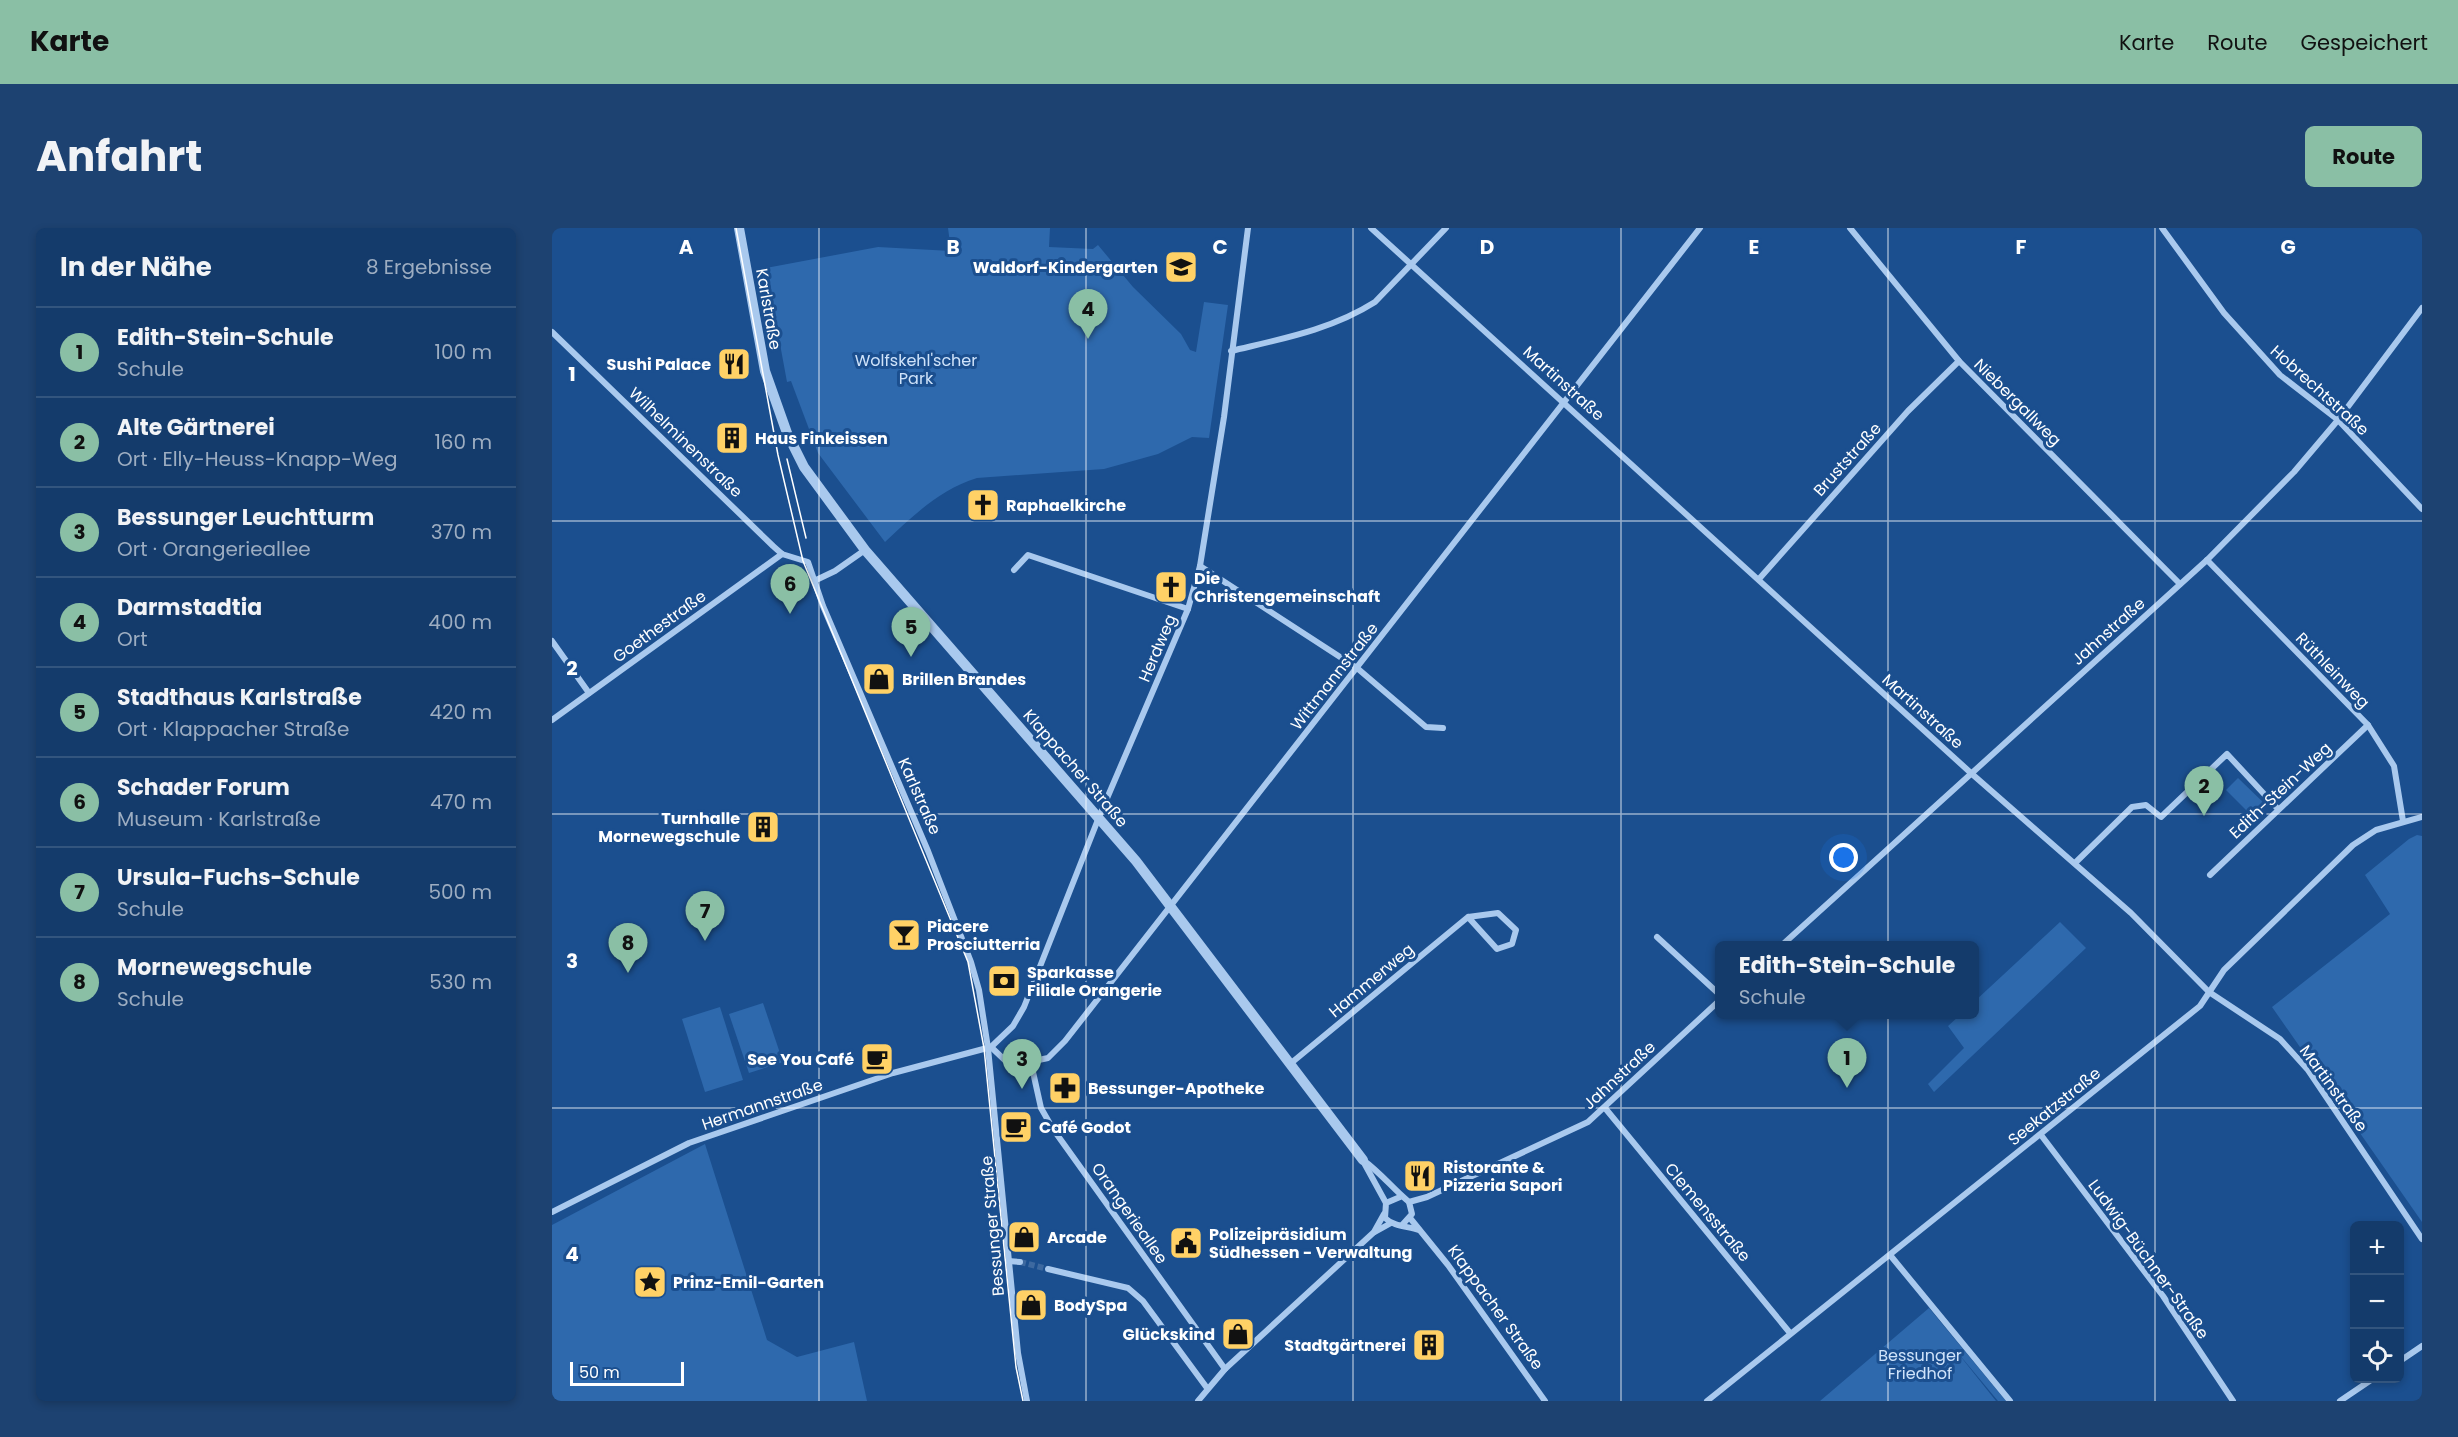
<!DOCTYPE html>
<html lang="de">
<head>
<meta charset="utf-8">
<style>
	body { margin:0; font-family:Poppins,sans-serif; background:#1d4271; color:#f1f3f6 }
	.controls { position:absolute; right:18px; bottom:18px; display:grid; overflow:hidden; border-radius:9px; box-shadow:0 3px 9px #0003 }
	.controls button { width:54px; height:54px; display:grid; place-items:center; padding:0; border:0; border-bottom:2px solid #33557e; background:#143b6b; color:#f1f3f6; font:30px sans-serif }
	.scale { position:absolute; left:18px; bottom:15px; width:114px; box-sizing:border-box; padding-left:6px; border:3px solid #fff; border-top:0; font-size:16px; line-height:21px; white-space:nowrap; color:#fff; -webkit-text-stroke:4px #1b4f8f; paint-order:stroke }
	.you { position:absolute; left:1292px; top:630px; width:21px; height:21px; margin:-15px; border:4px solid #fff; border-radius:50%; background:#1a73e8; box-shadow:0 0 0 9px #1a73e833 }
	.badge { display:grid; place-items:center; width:39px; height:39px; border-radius:50%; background:#8abfa5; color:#111; font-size:20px; font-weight:700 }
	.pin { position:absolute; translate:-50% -50px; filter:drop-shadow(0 2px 3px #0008) }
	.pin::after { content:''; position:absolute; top:32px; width:21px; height:18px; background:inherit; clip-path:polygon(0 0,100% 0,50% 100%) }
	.popup { position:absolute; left:1163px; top:713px; width:264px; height:78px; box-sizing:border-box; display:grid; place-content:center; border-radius:9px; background:#143b6b; filter:drop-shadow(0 2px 4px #0005); font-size:20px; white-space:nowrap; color:#9dadc1 }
	.popup b { font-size:22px; color:#f1f3f6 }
	.popup::after { content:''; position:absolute; left:50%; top:100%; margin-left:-12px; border:12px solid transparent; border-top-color:#143b6b }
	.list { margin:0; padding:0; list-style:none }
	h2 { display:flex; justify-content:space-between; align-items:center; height:78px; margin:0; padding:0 24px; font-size:26px }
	h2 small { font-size:20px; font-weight:400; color:#9dadc1 }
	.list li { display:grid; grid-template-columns:39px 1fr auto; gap:18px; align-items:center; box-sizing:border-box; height:90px; padding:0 24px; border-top:2px solid #33557e }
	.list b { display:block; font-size:22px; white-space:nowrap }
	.list p { margin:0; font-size:20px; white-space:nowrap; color:#9dadc1 }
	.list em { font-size:20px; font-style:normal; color:#9dadc1 }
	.icon { flex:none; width:33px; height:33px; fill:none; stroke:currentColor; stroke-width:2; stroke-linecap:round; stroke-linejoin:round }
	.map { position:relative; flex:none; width:1870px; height:1173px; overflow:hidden; border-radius:9px }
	header { display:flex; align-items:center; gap:36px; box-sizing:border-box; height:84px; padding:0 30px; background:#8abfa5; color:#111 }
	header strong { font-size:28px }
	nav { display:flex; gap:33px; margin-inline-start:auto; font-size:21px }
	.intro { display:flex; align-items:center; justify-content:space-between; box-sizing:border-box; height:144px; padding:0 36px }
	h1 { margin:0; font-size:42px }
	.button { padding:15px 27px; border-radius:9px; background:#8abfa5; color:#111; font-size:21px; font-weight:700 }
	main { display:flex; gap:36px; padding:0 36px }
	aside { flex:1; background:#143b6b; border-radius:9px; box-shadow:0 3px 9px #0003 }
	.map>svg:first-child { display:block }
	.green { fill:#2e69ad }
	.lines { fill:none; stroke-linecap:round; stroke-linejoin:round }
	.minor-tunnel { stroke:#3d69a0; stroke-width:6; stroke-dasharray:6 3; stroke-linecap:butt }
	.minor { stroke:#a9c9ee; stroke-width:6 }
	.tertiary { stroke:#a9c9ee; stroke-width:10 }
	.tram { stroke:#fff; stroke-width:1.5 }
	.grid { fill:none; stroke:#fff; stroke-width:1.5; stroke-opacity:0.55 }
	.labels { text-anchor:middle; stroke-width:6; stroke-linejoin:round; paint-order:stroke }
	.poi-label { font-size:16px; font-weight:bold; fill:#fff; stroke:#1b4f8f; text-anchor:start }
	.street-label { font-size:16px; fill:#fff; stroke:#1b4f8f }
	.park-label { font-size:16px; fill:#cfe3fa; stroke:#1b4f8f }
	.grid-label { font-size:20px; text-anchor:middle; font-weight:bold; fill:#fff; stroke:#1b4f8f; stroke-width:6; stroke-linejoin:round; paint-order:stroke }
</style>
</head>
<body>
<header>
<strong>Karte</strong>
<nav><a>Karte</a><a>Route</a><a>Gespeichert</a></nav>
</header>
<div class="intro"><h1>Anfahrt</h1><a class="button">Route</a></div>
<main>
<aside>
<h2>In der Nähe<small>8 Ergebnisse</small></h2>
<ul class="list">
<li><span class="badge">1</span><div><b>Edith-Stein-Schule</b><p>Schule</p></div><em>100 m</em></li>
<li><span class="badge">2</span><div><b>Alte Gärtnerei</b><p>Ort · Elly-Heuss-Knapp-Weg</p></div><em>160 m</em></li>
<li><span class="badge">3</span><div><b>Bessunger Leuchtturm</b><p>Ort · Orangerieallee</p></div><em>370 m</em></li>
<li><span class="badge">4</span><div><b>Darmstadtia</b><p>Ort</p></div><em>400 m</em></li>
<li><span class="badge">5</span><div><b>Stadthaus Karlstraße</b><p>Ort · Klappacher Straße</p></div><em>420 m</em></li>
<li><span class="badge">6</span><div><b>Schader Forum</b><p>Museum · Karlstraße</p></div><em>470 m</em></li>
<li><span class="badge">7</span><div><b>Ursula-Fuchs-Schule</b><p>Schule</p></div><em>500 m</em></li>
<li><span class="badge">8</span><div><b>Mornewegschule</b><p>Schule</p></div><em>530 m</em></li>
</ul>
</aside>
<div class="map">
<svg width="1870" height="1173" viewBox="0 0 1870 1173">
	<rect width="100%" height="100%" fill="#1b4f8f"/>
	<g class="green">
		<path d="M396 0H498L497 19 541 21 546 17 581 59 629 106 638 122 644 124 652 74 676 77 657 210 640 209 606 226 552 241 425 250C387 262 362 287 333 314L266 225 239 153 235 154 214 40 326 19 399 23Z"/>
		<path d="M1686 550 1715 578 1702 590 1674 562Z"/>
		<path d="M1865 607 1870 608V994L1720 779 1838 686 1813 647 1857 611Z"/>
		<path d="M1508 694 1534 720 1382 864 1376 856 1412 820 1396 798 1408 787 1422 786 1423 773Z"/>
		<path d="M211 775 231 834 197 845 177 786Z"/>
		<path d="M168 779 191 852 153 864 130 791Z"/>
		<path d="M153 916 215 1112 245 1129 302 1114 315 1173H0V997Z"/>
		<path d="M1377 1080 1454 1173H1446L1401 1119 1444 1173H1268Z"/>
	</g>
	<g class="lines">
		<path class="minor-tunnel" d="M468 1034 496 1041"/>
		<g class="minor">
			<path d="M819 0 1420 546 1579 685 1657 764 1728 811 1756 842 1870 1011"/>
			<path d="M1298 0 1407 133 1628 356"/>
			<path d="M1610 0 1672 85 1728 147 1786 192 1870 281"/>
			<path d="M0 104 221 318 230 326 256 334 271 378 376 623 419 734 427 762 436 820 466 1125 475 1173"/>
			<path d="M679 123C729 111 779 102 823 74L894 0"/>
			<path d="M1655 332 1816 497 1842 538 1851 593"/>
			<path d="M648 338 805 440 874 499 891 500"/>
			<path d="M462 342 476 327 636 381"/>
			<path d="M1207 351 1356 183 1407 133"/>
			<path d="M262 353 283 343 313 322"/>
			<path d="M0 413 37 465"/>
			<path d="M0 492 230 326"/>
			<path d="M1523 635 1580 579 1594 577 1609 589 1675 526 1726 581"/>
			<path d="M1658 647 1816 497"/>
			<path d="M1105 709 1168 767"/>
			<path d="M1229 718 1655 332 1742 244 1786 192 1870 80"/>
			<path d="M439 819 459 838 496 830 513 813 1148 0"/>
			<path d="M439 819 461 798 472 779 547 589 636 381 648 338 672 189 696 0"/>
			<path d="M479 835 489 880 501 901 673 1141"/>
			<path d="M738 836 916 689 946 685 964 702 960 716 945 721 916 689"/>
			<path d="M1053 880 1238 1105"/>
			<path d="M1489 907 1611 1068 1681 1173"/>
			<path d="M811 932C829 945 841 961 857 974L860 986 851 996"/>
			<path d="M811 933 834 975"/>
			<path d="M848 969 834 975 833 990C842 999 856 998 867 1002"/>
			<path d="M857 974 875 969 1036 894 1168 772"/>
			<path d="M0 984 137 915 341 845 439 819"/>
			<path d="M858 990 896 1037 993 1173"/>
			<path d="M822 1004 832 986"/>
			<path d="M1338 1027 1458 1173"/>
			<path d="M456 1033 468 1034"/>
			<path d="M496 1041 576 1060 591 1073 655 1160"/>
			<path d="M1848 1133 1870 1118"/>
			<path d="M646 1173 673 1141 821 1005 839 995"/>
			<path d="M1155 1173 1648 778 1672 742 1801 617 1824 602 1870 589"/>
			<path d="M1788 1173 1822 1150"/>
		</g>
		<path class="tertiary" d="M187 0 213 143 235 205 252 239 313 322 584 633 811 932"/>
		<g class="tram">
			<path d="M184 0 226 227 251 333 416 734 432 820 464 1139 471 1173"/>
			<path d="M235 231 254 310"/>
		</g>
	</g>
	<path class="grid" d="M267 0V1173M534 0V1173M801 0V1173M1069 0V1173M1336 0V1173M1603 0V1173M0 293H1870M0 586H1870M0 880H1870"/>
	<defs>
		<g id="school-square" transform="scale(1.725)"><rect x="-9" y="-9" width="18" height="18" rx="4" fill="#ffd166" stroke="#1b4f8f"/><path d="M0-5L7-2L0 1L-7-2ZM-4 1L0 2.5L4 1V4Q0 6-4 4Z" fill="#111"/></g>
		<g id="restaurant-square" transform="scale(1.725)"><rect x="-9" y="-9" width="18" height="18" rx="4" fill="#ffd166" stroke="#1b4f8f"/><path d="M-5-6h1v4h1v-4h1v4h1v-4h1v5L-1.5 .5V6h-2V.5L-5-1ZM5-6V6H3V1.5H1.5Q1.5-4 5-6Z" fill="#111"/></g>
		<g id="building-square" transform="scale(1.725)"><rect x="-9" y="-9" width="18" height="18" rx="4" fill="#ffd166" stroke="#1b4f8f"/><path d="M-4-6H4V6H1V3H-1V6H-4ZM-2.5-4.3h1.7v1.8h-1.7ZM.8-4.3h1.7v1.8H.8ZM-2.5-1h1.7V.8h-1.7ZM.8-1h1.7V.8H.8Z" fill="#111"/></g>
		<g id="church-square" transform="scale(1.725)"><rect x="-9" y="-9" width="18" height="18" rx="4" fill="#ffd166" stroke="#1b4f8f"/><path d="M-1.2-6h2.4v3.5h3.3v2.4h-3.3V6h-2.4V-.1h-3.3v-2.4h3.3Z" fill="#111"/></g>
		<g id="shop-square" transform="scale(1.725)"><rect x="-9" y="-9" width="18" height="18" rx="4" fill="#ffd166" stroke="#1b4f8f"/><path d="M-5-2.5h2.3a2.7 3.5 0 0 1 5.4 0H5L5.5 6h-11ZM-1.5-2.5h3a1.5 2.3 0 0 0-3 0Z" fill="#111"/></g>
		<g id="bar-square" transform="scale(1.725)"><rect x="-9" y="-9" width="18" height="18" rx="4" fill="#ffd166" stroke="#1b4f8f"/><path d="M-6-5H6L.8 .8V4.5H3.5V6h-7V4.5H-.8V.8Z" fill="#111"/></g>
		<g id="bank-square" transform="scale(1.725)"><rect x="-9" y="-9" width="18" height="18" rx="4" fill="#ffd166" stroke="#1b4f8f"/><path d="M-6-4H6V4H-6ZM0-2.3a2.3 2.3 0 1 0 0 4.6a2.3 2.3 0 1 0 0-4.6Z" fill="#111"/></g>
		<g id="cafe-square" transform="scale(1.725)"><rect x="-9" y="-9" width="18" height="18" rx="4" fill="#ffd166" stroke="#1b4f8f"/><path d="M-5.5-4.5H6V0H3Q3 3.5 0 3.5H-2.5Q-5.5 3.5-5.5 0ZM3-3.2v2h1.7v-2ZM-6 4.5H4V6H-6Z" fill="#111"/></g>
		<g id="pharmacy-square" transform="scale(1.725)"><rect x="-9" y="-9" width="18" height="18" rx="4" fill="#ffd166" stroke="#1b4f8f"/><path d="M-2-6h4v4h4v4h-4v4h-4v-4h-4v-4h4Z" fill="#111"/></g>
		<g id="civic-square" transform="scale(1.725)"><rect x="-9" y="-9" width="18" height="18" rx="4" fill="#ffd166" stroke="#1b4f8f"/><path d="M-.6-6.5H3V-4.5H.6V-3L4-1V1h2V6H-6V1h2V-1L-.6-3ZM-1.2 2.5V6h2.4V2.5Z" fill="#111"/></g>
		<g id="sight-square" transform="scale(1.725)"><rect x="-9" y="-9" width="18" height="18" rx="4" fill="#ffd166" stroke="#1b4f8f"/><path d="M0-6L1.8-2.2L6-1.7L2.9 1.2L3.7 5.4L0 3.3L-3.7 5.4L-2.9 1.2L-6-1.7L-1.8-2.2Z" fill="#111"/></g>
	</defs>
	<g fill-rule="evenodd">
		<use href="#school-square" x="629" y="39"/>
		<use href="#restaurant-square" x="182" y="136"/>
		<use href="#building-square" x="180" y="210"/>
		<use href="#church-square" x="431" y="277"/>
		<use href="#church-square" x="619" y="359"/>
		<use href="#shop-square" x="327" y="451"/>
		<use href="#building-square" x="211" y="599"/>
		<use href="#bar-square" x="352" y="707"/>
		<use href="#bank-square" x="452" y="753"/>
		<use href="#cafe-square" x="325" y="831"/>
		<use href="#pharmacy-square" x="513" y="860"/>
		<use href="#cafe-square" x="464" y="899"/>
		<use href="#restaurant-square" x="868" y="948"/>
		<use href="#shop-square" x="472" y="1009"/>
		<use href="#civic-square" x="634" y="1015"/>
		<use href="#sight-square" x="98" y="1054"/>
		<use href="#shop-square" x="479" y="1077"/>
		<use href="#shop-square" x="686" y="1106"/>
		<use href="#building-square" x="877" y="1117"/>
	</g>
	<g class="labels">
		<g class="poi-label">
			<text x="606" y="45" text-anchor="end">Waldorf-Kindergarten</text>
			<text x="159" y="142" text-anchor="end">Sushi Palace</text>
			<text x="203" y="216">Haus Finkeissen</text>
			<text x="454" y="283">Raphaelkirche</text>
			<text x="642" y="356">Die<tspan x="642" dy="18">Christengemeinschaft</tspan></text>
			<text x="350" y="457">Brillen Brandes</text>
			<text x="188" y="596" text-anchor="end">Turnhalle<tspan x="188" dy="18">Mornewegschule</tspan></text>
			<text x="375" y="704">Piacere<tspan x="375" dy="18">Prosciutterria</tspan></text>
			<text x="475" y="750">Sparkasse<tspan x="475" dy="18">Filiale Orangerie</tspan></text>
			<text x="302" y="837" text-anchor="end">See You Café</text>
			<text x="536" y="866">Bessunger-Apotheke</text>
			<text x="487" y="905">Café Godot</text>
			<text x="891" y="945">Ristorante &amp;<tspan x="891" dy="18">Pizzeria Sapori</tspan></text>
			<text x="657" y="1012">Polizeipräsidium<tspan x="657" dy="18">Südhessen - Verwaltung</tspan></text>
			<text x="495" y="1015">Arcade</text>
			<text x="121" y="1060">Prinz-Emil-Garten</text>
			<text x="502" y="1083">BodySpa</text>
			<text x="663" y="1112" text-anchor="end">Glückskind</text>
			<text x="854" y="1123" text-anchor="end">Stadtgärtnerei</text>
		</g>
		<g class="street-label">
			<text transform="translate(217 81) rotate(80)" y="6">Karlstraße</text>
			<text transform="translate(1012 155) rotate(42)" y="6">Martinstraße</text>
			<text transform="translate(1768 162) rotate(42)" y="6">Hobrechtstraße</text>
			<text transform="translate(1466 174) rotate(45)" y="6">Niebergallweg</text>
			<text transform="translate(134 214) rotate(44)" y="6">Wilhelminenstraße</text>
			<text transform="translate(1295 231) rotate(-48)" y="6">Bruststraße</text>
			<text transform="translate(107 398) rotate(-36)" y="6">Goethestraße</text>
			<text transform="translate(1556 403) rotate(-42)" y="6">Jahnstraße</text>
			<text transform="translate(605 420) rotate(-67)" y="6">Herdweg</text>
			<text transform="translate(1781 442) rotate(46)" y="6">Rüthleinweg</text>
			<text transform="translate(782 448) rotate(-52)" y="6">Wittmannstraße</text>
			<text transform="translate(1371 483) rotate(42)" y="6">Martinstraße</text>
			<text transform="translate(524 540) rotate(49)" y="6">Klappacher Straße</text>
			<text transform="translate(1728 562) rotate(-43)" y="6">Edith-Stein-Weg</text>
			<text transform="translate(368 568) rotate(66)" y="6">Karlstraße</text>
			<text transform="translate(819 752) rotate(-40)" y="6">Hammerweg</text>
			<text transform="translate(1067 847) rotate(-43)" y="6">Jahnstraße</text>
			<text transform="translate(1782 860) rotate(54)" y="6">Martinstraße</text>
			<text transform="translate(210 876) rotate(-19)" y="6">Hermannstraße</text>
			<text transform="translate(1502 878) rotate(-39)" y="6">Seekatzstraße</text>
			<text transform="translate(1156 984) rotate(50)" y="6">Clemensstraße</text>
			<text transform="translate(578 985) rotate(55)" y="6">Orangerieallee</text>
			<text transform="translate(440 998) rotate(-95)" y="6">Bessunger Straße</text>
			<text transform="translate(1597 1031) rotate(54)" y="6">Ludwig-Büchner-Straße</text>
			<text transform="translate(944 1079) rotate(54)" y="6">Klappacher Straße</text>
		</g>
		<g class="park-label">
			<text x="364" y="138">Wolfskehl'scher<tspan x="364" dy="18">Park</tspan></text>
			<text x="1368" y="1133">Bessunger<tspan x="1368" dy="18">Friedhof</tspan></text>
		</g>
	</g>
	<g class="grid-label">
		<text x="134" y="26">A</text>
		<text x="401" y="26">B</text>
		<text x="668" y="26">C</text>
		<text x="935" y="26">D</text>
		<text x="1202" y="26">E</text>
		<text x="1469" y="26">F</text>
		<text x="1736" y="26">G</text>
		<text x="20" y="153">1</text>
		<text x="20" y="447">2</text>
		<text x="20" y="740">3</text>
		<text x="20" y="1033">4</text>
	</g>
</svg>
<div class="controls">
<button>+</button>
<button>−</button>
<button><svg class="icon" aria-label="locate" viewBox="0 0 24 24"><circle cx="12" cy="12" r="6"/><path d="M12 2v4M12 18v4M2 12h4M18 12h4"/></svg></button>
</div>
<div class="scale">50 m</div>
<div class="you"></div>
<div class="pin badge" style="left:1295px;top:860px">1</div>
<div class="popup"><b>Edith-Stein-Schule</b>Schule</div>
<div class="pin badge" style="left:1652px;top:588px">2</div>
<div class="pin badge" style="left:470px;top:861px">3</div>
<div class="pin badge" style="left:536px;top:111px">4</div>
<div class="pin badge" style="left:359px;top:429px">5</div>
<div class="pin badge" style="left:238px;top:386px">6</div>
<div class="pin badge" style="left:153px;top:713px">7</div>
<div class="pin badge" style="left:76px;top:745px">8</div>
</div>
</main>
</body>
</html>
